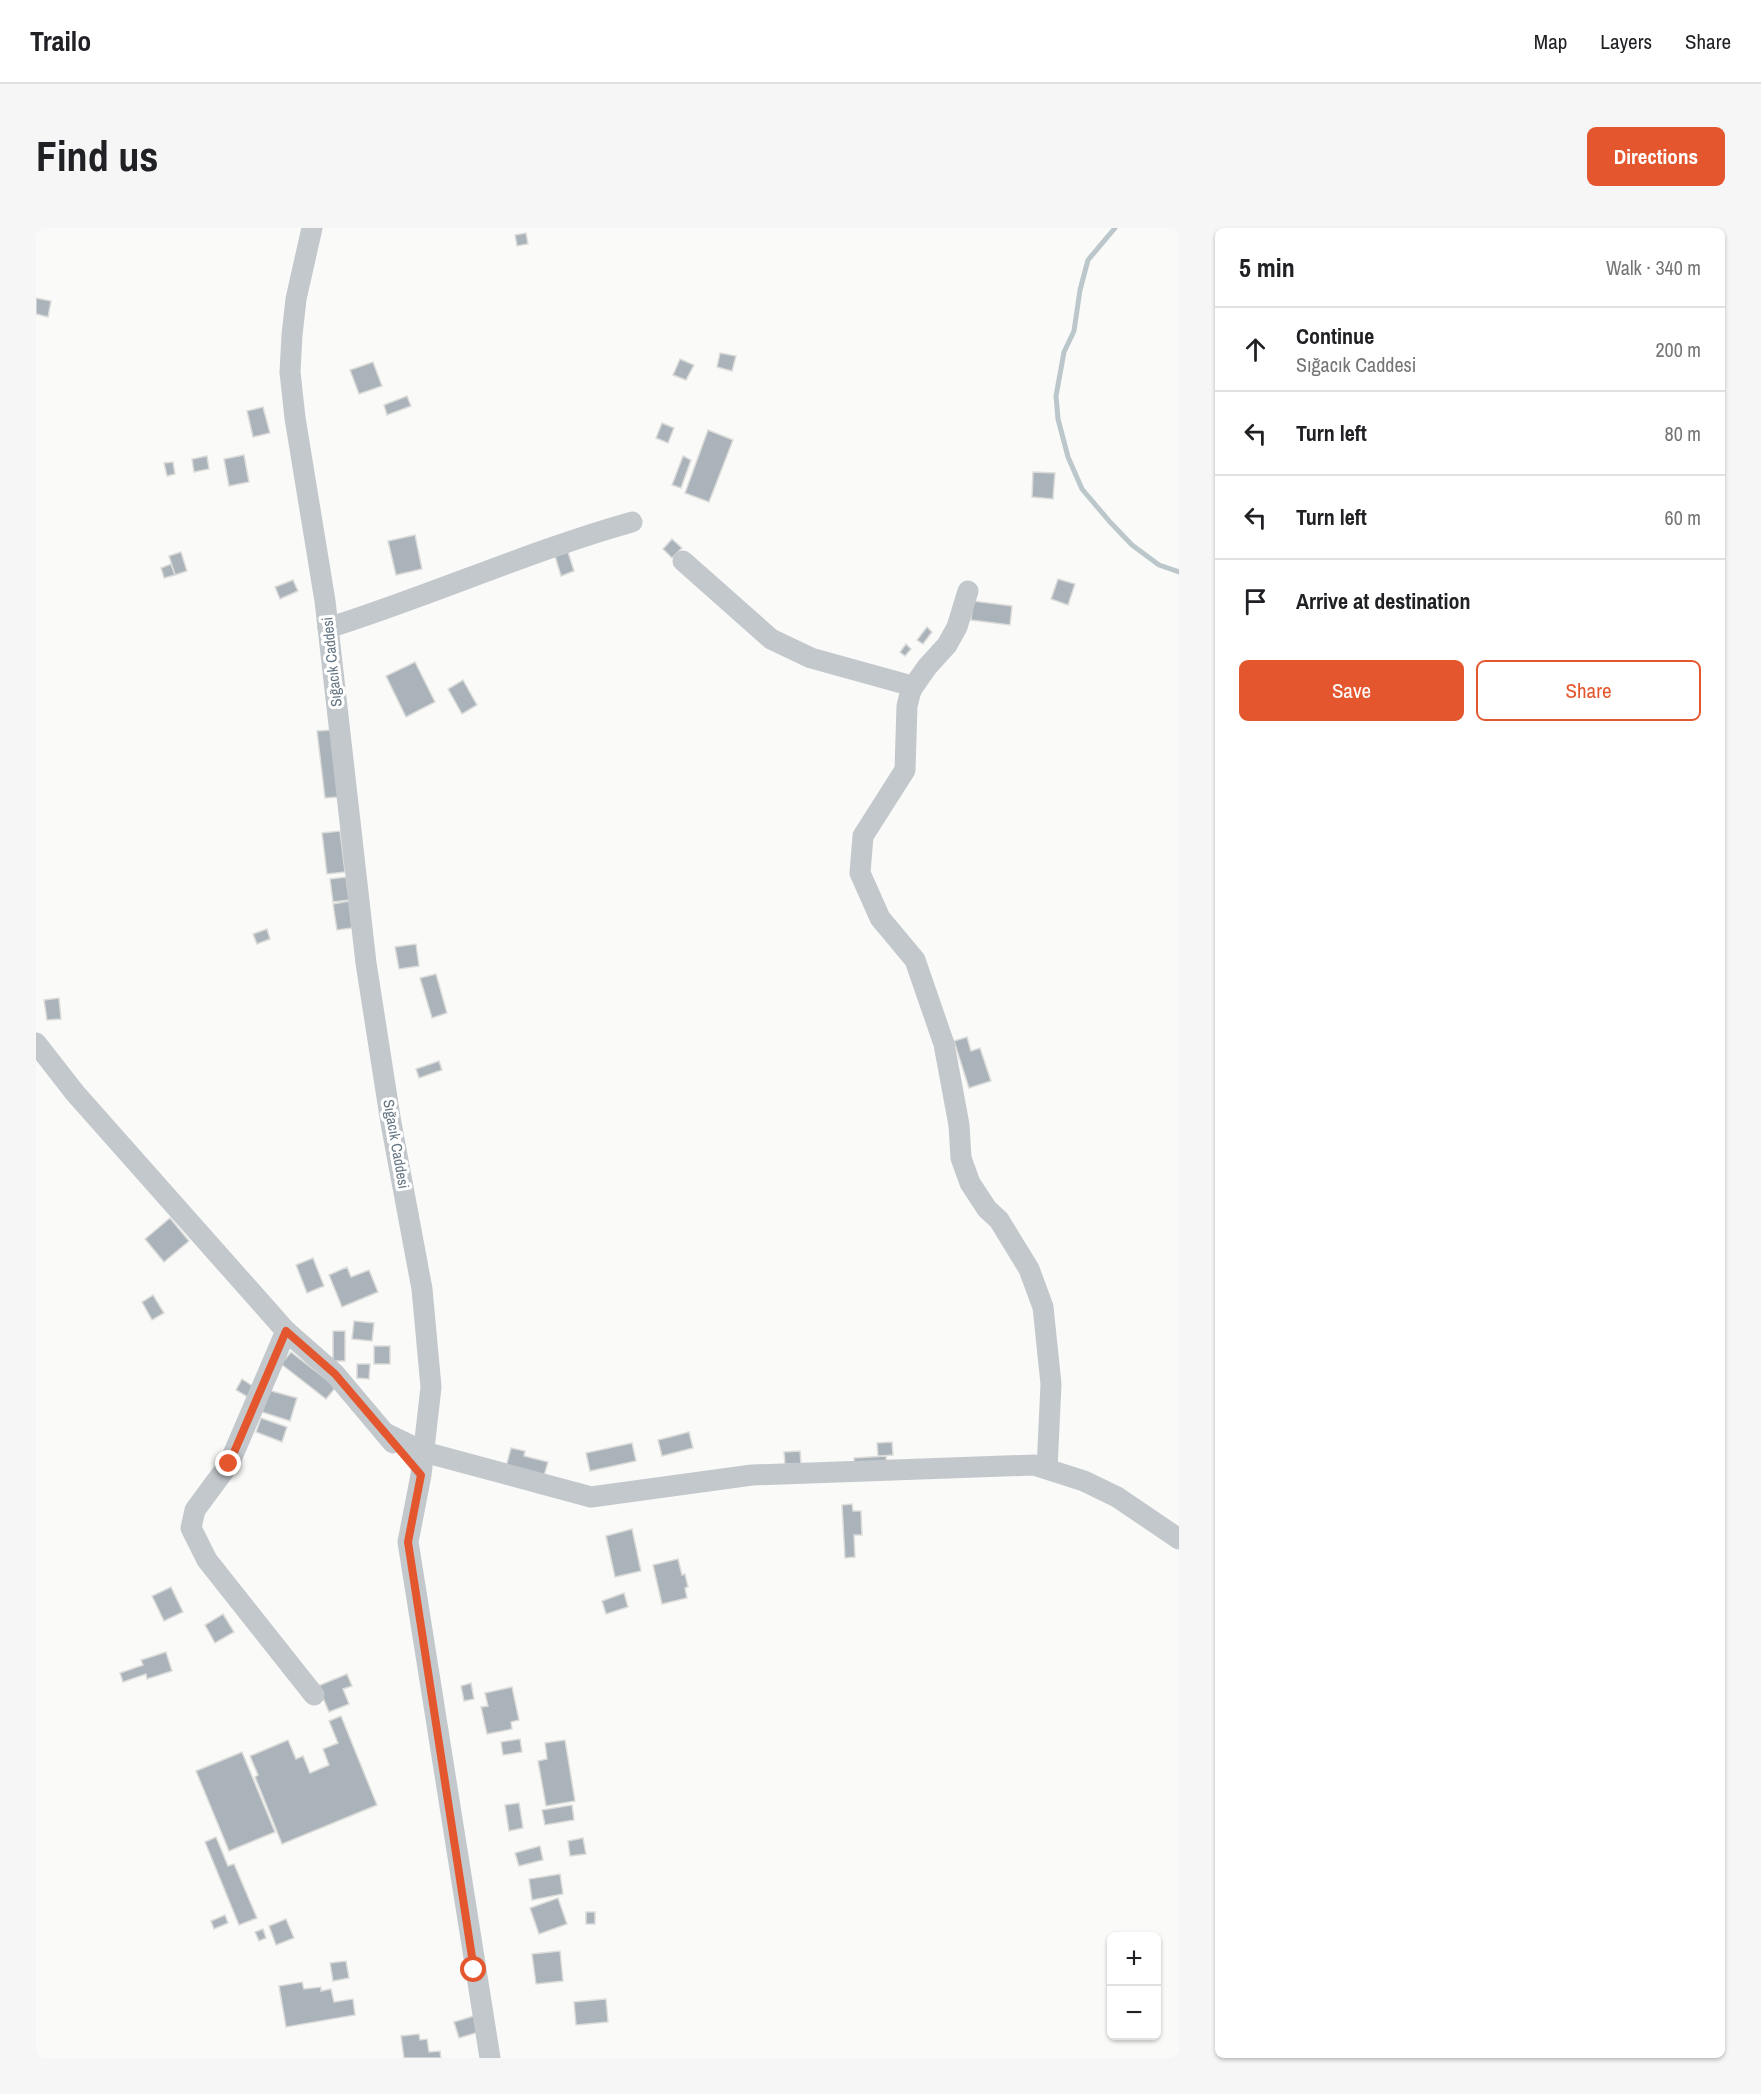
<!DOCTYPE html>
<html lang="en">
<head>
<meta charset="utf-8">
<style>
	body { margin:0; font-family:"Archivo Narrow",sans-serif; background:#f6f6f6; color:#202124 }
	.controls { position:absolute; right:18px; bottom:18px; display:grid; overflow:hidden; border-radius:9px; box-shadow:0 2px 4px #0004 }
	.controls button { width:54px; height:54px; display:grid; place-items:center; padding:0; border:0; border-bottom:2px solid #e0e0e0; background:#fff; color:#202124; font:30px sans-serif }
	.stop { position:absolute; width:18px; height:18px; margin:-14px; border:4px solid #e4572e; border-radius:50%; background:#fff }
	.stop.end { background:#e4572e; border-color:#fff; box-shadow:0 2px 6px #0008 }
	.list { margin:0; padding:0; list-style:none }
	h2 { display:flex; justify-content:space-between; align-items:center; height:78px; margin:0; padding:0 24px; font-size:26px }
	h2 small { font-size:20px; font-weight:400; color:#757577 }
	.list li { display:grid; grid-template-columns:39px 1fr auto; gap:18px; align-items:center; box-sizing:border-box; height:84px; padding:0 24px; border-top:2px solid #e0e0e0 }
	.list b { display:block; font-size:22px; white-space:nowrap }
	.list p { margin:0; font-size:20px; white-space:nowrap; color:#757577 }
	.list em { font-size:20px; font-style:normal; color:#757577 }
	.actions { display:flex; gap:12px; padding:18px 24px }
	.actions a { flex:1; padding:14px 0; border:2px solid #e4572e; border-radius:9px; text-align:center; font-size:21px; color:#e4572e }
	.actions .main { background:#e4572e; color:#fff }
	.icon { flex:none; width:33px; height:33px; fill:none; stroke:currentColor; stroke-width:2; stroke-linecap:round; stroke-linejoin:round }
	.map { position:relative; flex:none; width:1143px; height:1830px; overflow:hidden; border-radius:9px }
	header { display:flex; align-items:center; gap:36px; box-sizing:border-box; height:84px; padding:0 30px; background:#fff; border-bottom:2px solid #e0e0e0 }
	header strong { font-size:28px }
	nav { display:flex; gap:33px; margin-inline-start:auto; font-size:21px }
	.intro { display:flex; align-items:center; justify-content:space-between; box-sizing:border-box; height:144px; padding:0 36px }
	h1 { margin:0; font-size:42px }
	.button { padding:15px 27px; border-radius:9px; background:#e4572e; color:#fff; font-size:21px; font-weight:700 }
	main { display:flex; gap:36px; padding:0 36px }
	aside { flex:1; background:#fff; border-radius:9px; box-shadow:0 2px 4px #0004 }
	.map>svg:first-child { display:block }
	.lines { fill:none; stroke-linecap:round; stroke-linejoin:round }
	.stream { stroke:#bbc7cb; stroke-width:5 }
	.building { fill:#aab3b9; stroke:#dcdcda; stroke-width:1.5 }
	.minor { stroke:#c3c8cc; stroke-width:21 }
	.route { stroke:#e4572e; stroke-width:8 }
	.labels { text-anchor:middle; stroke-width:6; stroke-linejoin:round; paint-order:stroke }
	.street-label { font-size:15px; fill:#657683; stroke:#fff }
</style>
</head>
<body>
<header>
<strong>Trailo</strong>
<nav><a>Map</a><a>Layers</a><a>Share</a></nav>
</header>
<div class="intro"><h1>Find us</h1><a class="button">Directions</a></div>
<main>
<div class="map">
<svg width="1143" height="1830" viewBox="0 0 1143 1830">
	<rect width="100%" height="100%" fill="#fafaf8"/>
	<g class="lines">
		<path class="stream" d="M1079 0 1052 32 1044 62 1038 103 1028 124 1020 168 1022 191 1032 229 1046 261 1074 294 1096 317 1123 337 1143 344"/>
	</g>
	<g class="building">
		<path d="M490 5 492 16 481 18 479 7Z"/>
		<path d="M0 70 15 73 12 89 0 86Z"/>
		<path d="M684 125 700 128 696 143 681 139Z"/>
		<path d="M644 131 658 137 650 152 637 147Z"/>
		<path d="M337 134 346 158 323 166 314 142Z"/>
		<path d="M371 168 375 178 351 187 348 177Z"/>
		<path d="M227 179 234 205 217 209 211 183Z"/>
		<path d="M626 195 638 200 632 215 620 210Z"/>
		<path d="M672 202 697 212 673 274 649 265Z"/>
		<path d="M208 227 213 254 193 258 188 231Z"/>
		<path d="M171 228 173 241 158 244 156 231Z"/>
		<path d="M647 228 655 232 645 260 636 257Z"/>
		<path d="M137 234 139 246 131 248 128 235Z"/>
		<path d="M997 244 1019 245 1017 271 996 269Z"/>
		<path d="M379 307 386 341 360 347 352 313Z"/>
		<path d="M636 311 646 320 636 330 627 321Z"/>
		<path d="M145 324 151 343 139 347 133 328Z"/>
		<path d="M532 324 538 343 525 348 519 328Z"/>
		<path d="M135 336 139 347 128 350 125 340Z"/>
		<path d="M1022 351 1039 356 1032 377 1015 371Z"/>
		<path d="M257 352 262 363 244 371 239 359Z"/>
		<path d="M937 373 976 378 974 397 935 392Z"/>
		<path d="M891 399 896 404 887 416 881 412Z"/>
		<path d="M870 416 875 421 869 428 864 424Z"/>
		<path d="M379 434 399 474 370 489 350 448Z"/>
		<path d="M427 452 441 477 426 486 412 461Z"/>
		<path d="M295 502 304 569 289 570 281 503Z"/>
		<path d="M304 603 309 644 291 646 286 605Z"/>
		<path d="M310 649 313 672 297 674 294 651Z"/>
		<path d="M313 673 316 700 301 702 297 676Z"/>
		<path d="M231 701 234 711 221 716 217 706Z"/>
		<path d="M380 716 383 738 363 741 359 719Z"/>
		<path d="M400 746 411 785 396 790 384 750Z"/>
		<path d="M23 770 25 791 11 792 8 772Z"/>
		<path d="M931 809 935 823 944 820 955 853 933 860 918 813Z"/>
		<path d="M403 833 406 842 383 850 380 841Z"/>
		<path d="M134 990 153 1013 128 1034 109 1011Z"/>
		<path d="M277 1030 288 1058 271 1065 260 1037Z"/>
		<path d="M311 1039 315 1049 333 1042 342 1064 306 1079 293 1047Z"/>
		<path d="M117 1067 128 1085 116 1092 106 1074Z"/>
		<path d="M318 1093 338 1095 336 1113 316 1111Z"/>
		<rect x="297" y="1103" width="12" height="30"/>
		<rect x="338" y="1118" width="16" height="18"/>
		<path d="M255 1124 300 1159 290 1171 245 1136Z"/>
		<path d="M321 1136H334L333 1151 321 1150Z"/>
		<path d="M206 1151 221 1161 215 1171 200 1162Z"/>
		<path d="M232 1162 261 1170 254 1193 226 1184Z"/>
		<path d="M225 1190 251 1199 246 1214 220 1204Z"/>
		<path d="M653 1204 657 1220 626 1228 622 1212Z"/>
		<path d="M856 1214 857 1227 842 1228 841 1215Z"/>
		<path d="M596 1215 600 1233 554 1243 550 1225Z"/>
		<path d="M475 1220 489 1223 488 1228 512 1234 508 1248 470 1239Z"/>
		<path d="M764 1223 765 1236H749L748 1224Z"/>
		<path d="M850 1228 851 1239 819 1240 818 1230Z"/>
		<path d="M816 1276 817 1283H825L826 1307H818L819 1329 809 1330 806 1277Z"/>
		<path d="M596 1301 605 1343 579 1349 570 1308Z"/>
		<path d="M642 1331 646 1347 649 1346 652 1359 649 1360 651 1370 626 1376 617 1337Z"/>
		<path d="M135 1359 147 1384 128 1393 116 1368Z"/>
		<path d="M588 1365 592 1379 570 1386 566 1373Z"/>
		<path d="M187 1386 198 1404 179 1415 169 1397Z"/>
		<path d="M130 1424 136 1443 111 1451 110 1446 87 1454 84 1445 107 1437 105 1432Z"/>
		<path d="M311 1446 316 1458 307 1461 313 1476 293 1484 282 1458Z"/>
		<path d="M435 1455 438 1471 428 1473 425 1458Z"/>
		<path d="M476 1459 483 1492 475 1494 476 1501 451 1506 445 1479 452 1478 449 1465Z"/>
		<path d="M305 1488 341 1577 246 1616 219 1549 222 1547 214 1528 252 1512 260 1531 267 1528 274 1545 293 1537 287 1521 302 1515 293 1493Z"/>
		<path d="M484 1511 486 1524 467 1527 465 1514Z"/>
		<path d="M529 1512 539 1573 510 1578 502 1533 511 1531 509 1515Z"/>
		<path d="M206 1524 239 1604 193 1623 160 1543Z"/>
		<path d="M483 1575 487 1600 473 1603 469 1577Z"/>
		<path d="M536 1577 538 1592 509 1597 506 1582Z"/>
		<path d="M180 1609 192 1638 198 1636 221 1690 203 1697 169 1614Z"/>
		<path d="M547 1610 550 1626 534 1628 532 1613Z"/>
		<path d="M504 1618 507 1632 483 1638 479 1625Z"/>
		<path d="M524 1646 527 1666 496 1672 493 1651Z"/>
		<path d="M522 1670 531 1696 503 1706 494 1680Z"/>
		<rect x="550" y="1684" width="9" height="12"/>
		<path d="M189 1687 192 1695 178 1701 175 1693Z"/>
		<path d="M250 1691 258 1710 240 1717 233 1698Z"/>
		<path d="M227 1701 230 1710 223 1713 219 1704Z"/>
		<path d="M524 1723 527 1753 500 1756 496 1726Z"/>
		<path d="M310 1733 313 1750 297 1753 294 1735Z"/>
		<path d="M266 1754 268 1761 285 1759V1763L295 1761 298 1774 317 1771 319 1787 250 1799 243 1758Z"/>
		<path d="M570 1771 572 1794 540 1797 538 1774Z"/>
		<path d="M441 1787 446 1803 423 1810 418 1794Z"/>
		<path d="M383 1806 384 1812 391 1811 393 1824 404 1823 405 1830H368L365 1808Z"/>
	</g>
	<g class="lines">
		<g class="minor">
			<path d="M276 0 260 71 256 107 254 144 259 190 289 373 330 735 355 895 386 1061 395 1159 385 1247 372 1314 454 1830"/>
			<path d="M647 333 735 411 775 430 869 456 876 461"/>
			<path d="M932 363 921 399 911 417 891 439 875 462 871 478 869 542 827 608 824 645 844 690 879 732 908 816 923 897 925 930 934 955 951 981 963 992 993 1041 1007 1079 1015 1156 1011 1241"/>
			<path d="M292 400C394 368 493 323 596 294"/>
			<path d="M0 815 39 865 250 1103 299 1146 357 1215"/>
			<path d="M250 1103 193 1236 159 1282 155 1300 171 1332 278 1467"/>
			<path d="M349 1205 388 1224 555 1269 716 1247 998 1237 1048 1253 1081 1269 1143 1311"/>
		</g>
	</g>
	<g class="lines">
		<path class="route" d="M193 1236 250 1103 299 1146 385 1247 372 1314 438 1742"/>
	</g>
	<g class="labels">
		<g class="street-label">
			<text transform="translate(296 434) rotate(-96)" y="5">Sığacık Caddesi</text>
			<text transform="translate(360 916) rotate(80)" y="5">Sığacık Caddesi</text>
		</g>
	</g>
</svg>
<div class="controls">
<button>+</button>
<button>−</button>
</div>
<div class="stop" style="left:438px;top:1742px"></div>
<div class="stop end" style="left:193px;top:1236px"></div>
</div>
<aside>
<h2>5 min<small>Walk · 340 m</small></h2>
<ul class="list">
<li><svg class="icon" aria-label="ahead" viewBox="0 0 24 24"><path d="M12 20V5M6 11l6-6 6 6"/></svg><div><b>Continue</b><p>Sığacık Caddesi</p></div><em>200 m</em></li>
<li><svg class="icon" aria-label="left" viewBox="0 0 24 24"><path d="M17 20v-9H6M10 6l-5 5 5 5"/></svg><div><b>Turn left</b></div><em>80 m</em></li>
<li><svg class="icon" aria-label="left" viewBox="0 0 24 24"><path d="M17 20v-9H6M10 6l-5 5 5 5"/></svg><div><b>Turn left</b></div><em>60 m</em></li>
<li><svg class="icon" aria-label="arrive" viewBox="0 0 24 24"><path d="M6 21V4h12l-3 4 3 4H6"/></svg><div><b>Arrive at destination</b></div></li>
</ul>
<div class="actions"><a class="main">Save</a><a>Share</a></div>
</aside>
</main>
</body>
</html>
